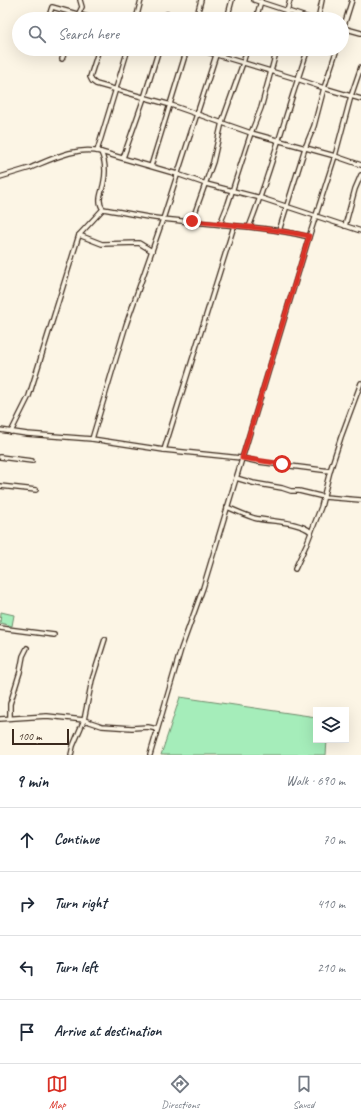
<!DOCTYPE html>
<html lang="en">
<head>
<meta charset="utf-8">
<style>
	body { margin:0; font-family:Caveat,sans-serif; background:#f6f6f7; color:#1f2937 }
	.controls { position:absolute; right:12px; bottom:12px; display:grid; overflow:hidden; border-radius:0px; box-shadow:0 4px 16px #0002 }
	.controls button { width:36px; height:36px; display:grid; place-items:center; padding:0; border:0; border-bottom:1px solid #e0e1e3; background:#fff; color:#1f2937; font:20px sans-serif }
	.scale { position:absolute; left:12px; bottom:10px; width:57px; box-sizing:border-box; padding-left:4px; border:2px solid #3b2a1e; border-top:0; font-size:11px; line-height:14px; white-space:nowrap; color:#3b2a1e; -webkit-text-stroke:3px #fcf5e5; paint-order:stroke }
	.stop { position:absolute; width:12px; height:12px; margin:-9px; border:3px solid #d93025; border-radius:50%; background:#fff }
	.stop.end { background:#d93025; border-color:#fff; box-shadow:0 1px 4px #0008 }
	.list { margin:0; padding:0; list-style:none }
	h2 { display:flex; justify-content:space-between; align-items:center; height:52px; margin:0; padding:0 16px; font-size:17px }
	h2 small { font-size:13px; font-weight:400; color:#747a83 }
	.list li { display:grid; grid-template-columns:26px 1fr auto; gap:12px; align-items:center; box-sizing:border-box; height:64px; padding:0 16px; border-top:1px solid #e0e1e3 }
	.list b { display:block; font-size:15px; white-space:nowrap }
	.list em { font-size:13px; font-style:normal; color:#747a83 }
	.icon { flex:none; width:22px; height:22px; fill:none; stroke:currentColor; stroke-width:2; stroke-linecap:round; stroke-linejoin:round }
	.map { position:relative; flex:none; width:361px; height:755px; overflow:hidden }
	.search { position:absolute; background:#fff; box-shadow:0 4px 16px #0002; left:12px; right:12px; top:12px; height:44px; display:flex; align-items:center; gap:10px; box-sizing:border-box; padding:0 14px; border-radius:22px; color:#747a83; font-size:15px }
	.sheet { height:308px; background:#fff }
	nav { display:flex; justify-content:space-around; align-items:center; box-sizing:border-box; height:56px; border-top:1px solid #e0e1e3; background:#fff; font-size:11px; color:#747a83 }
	nav a { display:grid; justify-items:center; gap:2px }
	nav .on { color:#d93025 }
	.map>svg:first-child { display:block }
	.green { fill:#a5edba; stroke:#708c6c }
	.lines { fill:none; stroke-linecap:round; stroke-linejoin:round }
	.minor-casing { stroke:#3b2a1e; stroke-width:6 }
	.minor { stroke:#fcf5e5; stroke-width:3.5 }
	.route { stroke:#d93025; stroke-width:5 }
</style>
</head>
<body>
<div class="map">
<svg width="361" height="755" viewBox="0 0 361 755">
	<rect width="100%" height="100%" fill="#fcf5e5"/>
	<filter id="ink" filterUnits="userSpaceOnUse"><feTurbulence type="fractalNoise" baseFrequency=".025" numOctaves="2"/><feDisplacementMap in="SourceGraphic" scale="8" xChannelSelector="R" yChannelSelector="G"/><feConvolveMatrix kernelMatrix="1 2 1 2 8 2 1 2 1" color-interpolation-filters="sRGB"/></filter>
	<g filter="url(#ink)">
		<g class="green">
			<path d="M1 612 14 615 12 626 0 623Z"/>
			<path d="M180 697 316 717V740H327L326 755H161Z"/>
		</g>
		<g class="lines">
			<g class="minor-casing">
				<g id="minor">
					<path d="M254 0 312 19"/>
					<path d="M48 19 52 7 95 19"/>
					<path d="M76 19 82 7 80 0"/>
					<path d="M136 19 141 0"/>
					<path d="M166 19 167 14"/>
					<path d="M196 19 201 0"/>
					<path d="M227 19 232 0"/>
					<path d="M256 19 261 1"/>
					<path d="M285 19 290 0"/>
					<path d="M318 19 322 0"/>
					<path d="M343 28 361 33"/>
					<path d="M342 32 352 0"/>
					<path d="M99 49 90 77 92 81 96 84 171 105 251 133 335 156 361 165"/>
					<path d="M197 49 297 79 324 88 361 99"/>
					<path d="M62 59 66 49"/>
					<path d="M97 151 128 49"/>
					<path d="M101 152 177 174 206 184 261 198 361 231"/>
					<path d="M123 158 144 98 159 49"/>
					<path d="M151 166 187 49"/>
					<path d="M0 177C10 174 20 171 30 168 52 159 76 146 101 152 105 161 106 171 104 181 103 191 96 200 103 209 123 212 143 217 163 219 212 225 261 225 309 237"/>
					<path d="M192 221 213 162 222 122 243 63 247 49"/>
					<path d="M220 224 228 204 251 133 261 108 277 49"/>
					<path d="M345 226 355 189 361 175"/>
					<path d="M249 227C272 169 287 108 308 49"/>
					<path d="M279 231 305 148 314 126 324 88 337 49"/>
					<path d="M79 235 102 244 139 243 152 251"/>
					<path d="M0 430 27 434 92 439 164 450 241 458 259 462 330 471 321 507 307 543 295 569"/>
					<path d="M11 432 29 396 79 235 103 209"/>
					<path d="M92 439 126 325 163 219 218 49"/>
					<path d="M164 450 234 226"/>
					<path d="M0 457 32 461"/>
					<path d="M330 471 341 437 361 383"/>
					<path d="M236 478 253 483 282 488 291 491H299L324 497 361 500"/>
					<path d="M0 486 36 490"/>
					<path d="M227 507C236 511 245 515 254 518 270 522 299 521 311 532"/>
					<path d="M0 628 54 635"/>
					<path d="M10 718V704L20 672 23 656 27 648"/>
					<path d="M0 719 47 716 84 720 102 726 132 728 148 727 157 729"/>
					<path d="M71 755 73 746 84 720 92 680 105 639"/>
					<path d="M150 755 181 649 203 588 309 237 335 156 351 96 361 67"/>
				</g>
			</g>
			<use href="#minor" class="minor"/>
		</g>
	</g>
	<g class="lines" filter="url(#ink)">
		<path class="route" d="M192 221C231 225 271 228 309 236L242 458 282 464"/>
	</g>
</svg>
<div class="controls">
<button><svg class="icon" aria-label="layers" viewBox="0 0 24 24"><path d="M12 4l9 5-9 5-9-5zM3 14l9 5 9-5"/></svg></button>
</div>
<div class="scale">100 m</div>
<div class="stop" style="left:282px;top:464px"></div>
<div class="stop end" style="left:192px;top:221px"></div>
<div class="search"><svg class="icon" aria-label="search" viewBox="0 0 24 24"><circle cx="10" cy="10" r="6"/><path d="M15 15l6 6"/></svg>Search here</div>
</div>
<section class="sheet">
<h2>9 min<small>Walk · 690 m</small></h2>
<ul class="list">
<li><svg class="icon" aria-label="ahead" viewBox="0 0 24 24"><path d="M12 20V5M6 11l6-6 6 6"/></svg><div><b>Continue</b></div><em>70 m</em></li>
<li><svg class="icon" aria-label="right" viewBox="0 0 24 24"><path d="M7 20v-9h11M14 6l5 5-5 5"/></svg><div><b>Turn right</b></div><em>410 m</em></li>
<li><svg class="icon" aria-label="left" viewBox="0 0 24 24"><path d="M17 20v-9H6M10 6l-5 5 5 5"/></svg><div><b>Turn left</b></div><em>210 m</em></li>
<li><svg class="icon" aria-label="arrive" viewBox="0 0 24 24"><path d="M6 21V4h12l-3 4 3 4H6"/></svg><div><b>Arrive at destination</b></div></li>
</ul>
</section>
<nav>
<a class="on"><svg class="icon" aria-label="map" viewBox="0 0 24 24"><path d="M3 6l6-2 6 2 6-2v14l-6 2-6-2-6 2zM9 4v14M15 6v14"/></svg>Map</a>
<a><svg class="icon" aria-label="directions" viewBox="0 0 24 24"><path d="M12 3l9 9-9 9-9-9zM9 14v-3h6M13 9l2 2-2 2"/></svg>Directions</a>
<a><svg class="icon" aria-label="saved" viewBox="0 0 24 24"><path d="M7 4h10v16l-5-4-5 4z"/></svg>Saved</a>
</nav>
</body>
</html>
